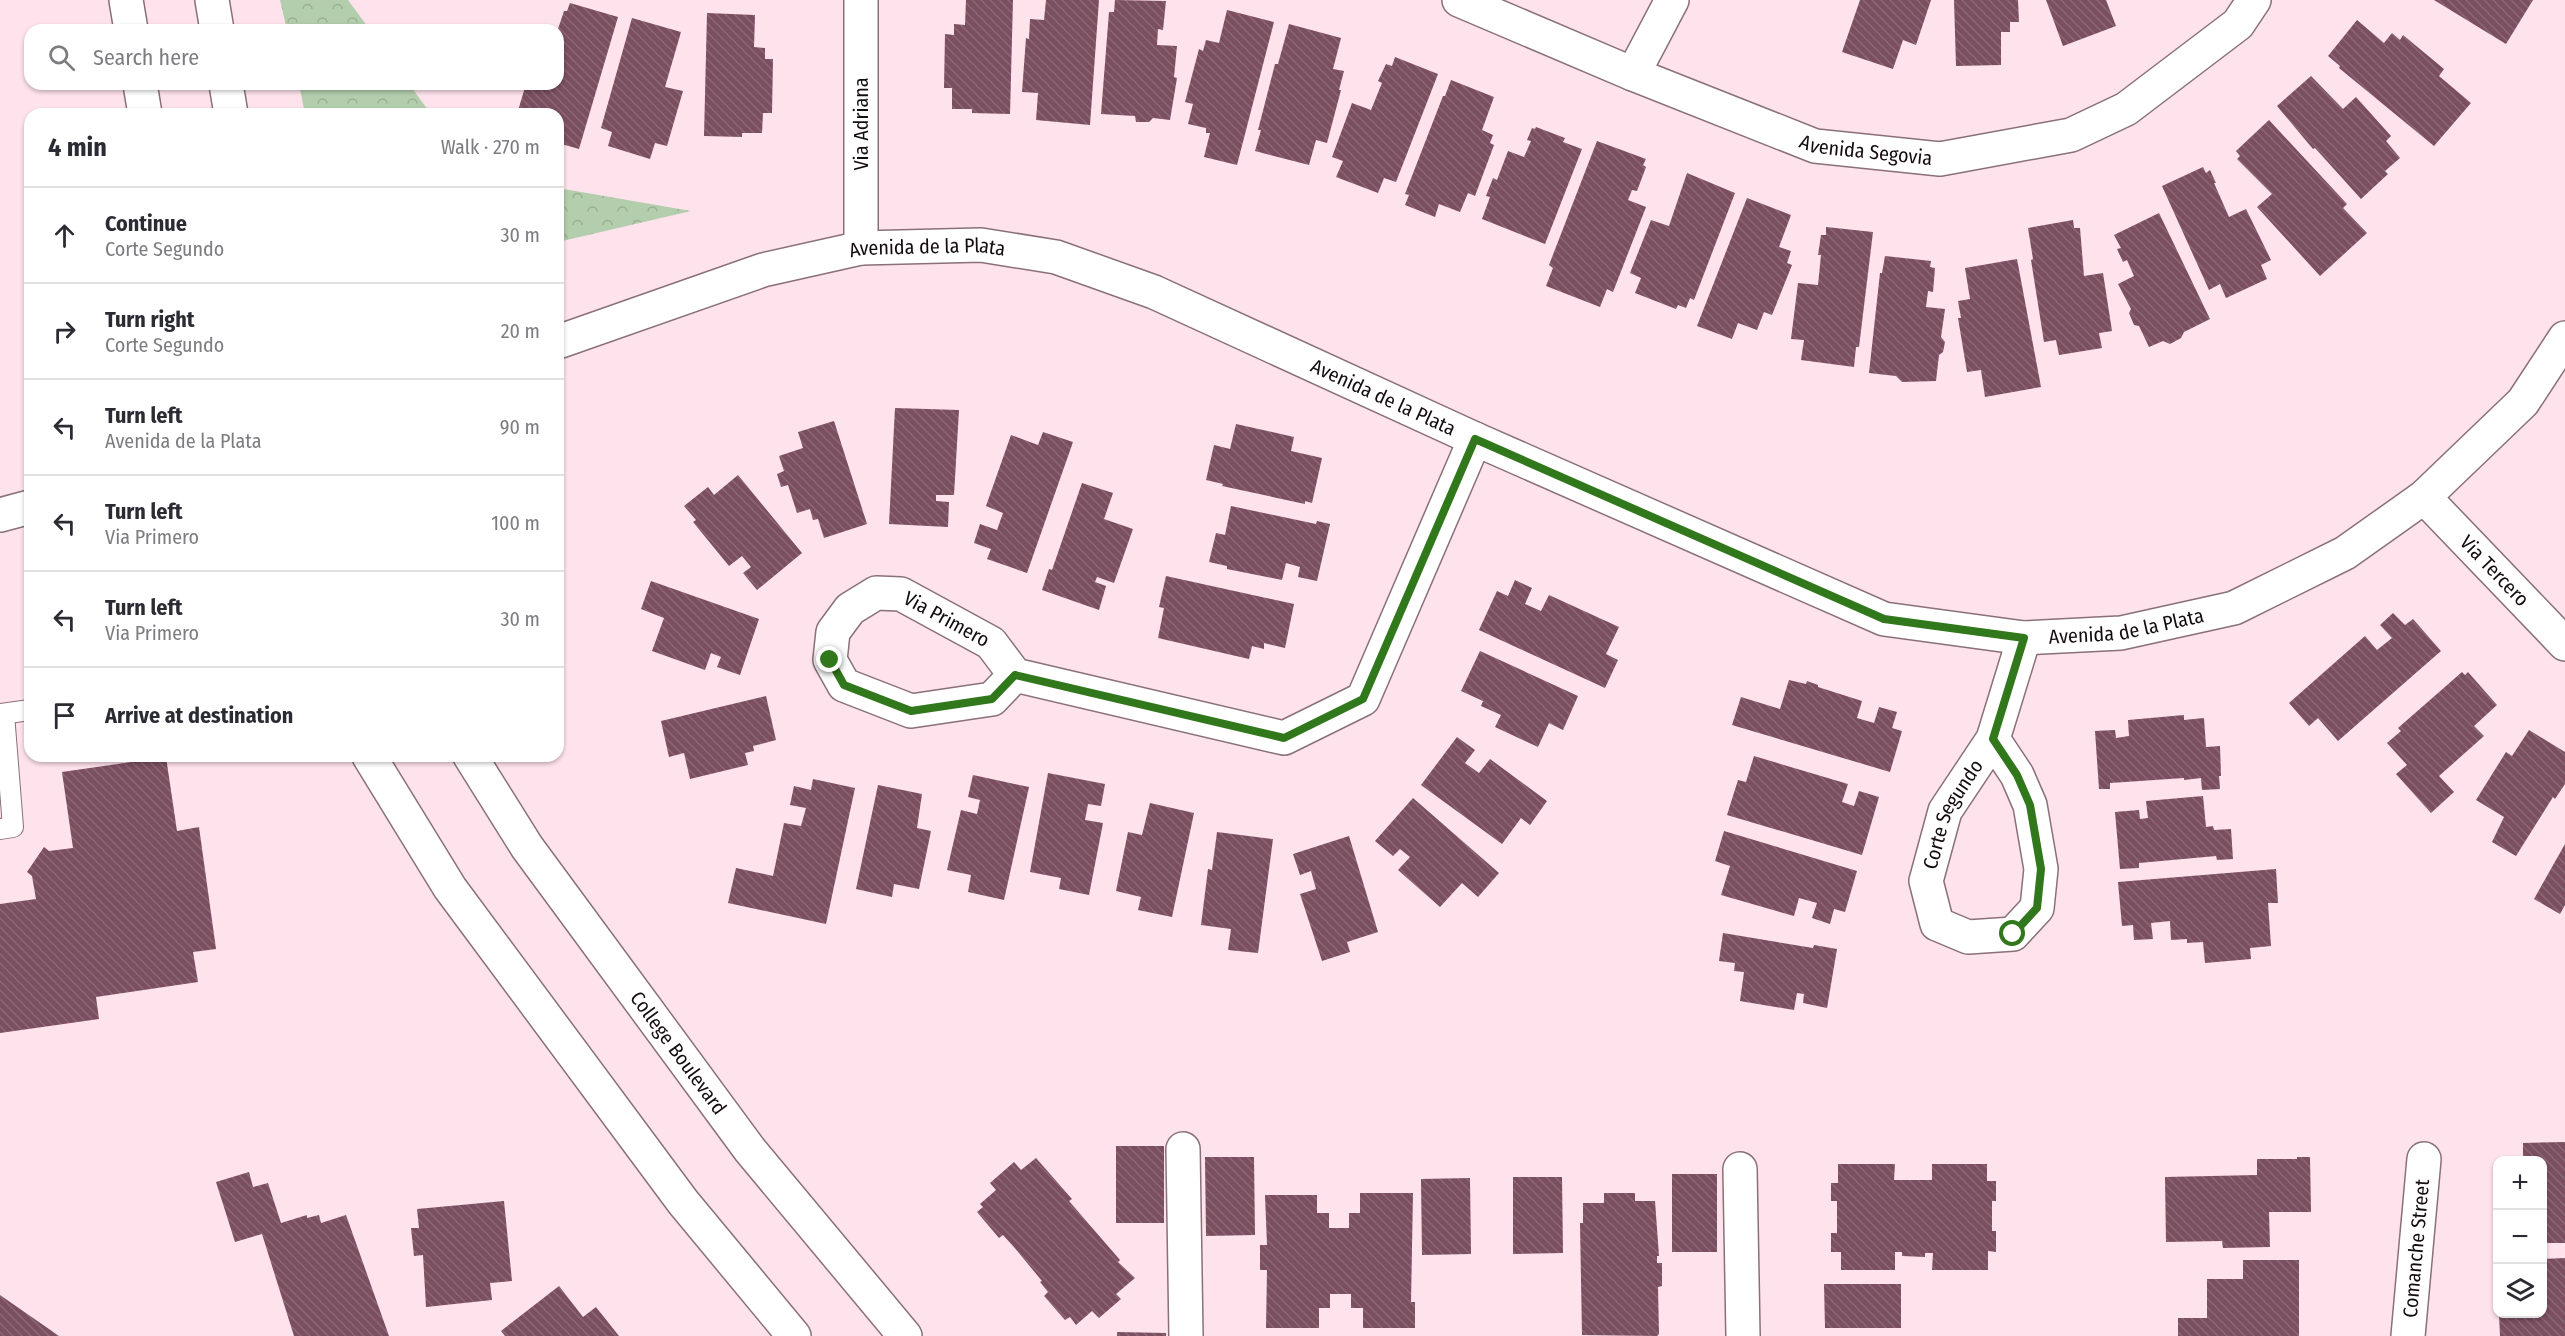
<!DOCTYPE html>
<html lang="en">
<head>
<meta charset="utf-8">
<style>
	body { margin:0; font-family:"Fira Sans Condensed",sans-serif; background:#f7f7f7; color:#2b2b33 }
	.controls { position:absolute; right:18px; bottom:18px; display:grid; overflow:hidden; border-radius:12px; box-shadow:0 2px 4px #0004 }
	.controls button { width:54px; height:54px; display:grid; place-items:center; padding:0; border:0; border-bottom:2px solid #e1e1e2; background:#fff; color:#2b2b33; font:30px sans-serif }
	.stop { position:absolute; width:18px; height:18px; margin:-14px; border:4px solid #30781b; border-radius:50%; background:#fff }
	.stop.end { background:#30781b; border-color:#fff; box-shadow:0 2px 6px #0008 }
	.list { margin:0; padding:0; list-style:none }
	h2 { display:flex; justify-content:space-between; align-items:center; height:78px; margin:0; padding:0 24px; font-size:26px }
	h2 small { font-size:20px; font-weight:400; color:#7c7c81 }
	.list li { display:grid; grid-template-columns:39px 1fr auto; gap:18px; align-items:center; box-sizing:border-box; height:96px; padding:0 24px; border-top:2px solid #e1e1e2 }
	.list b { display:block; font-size:22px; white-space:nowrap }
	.list p { margin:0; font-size:20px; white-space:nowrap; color:#7c7c81 }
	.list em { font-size:20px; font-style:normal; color:#7c7c81 }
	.icon { flex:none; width:33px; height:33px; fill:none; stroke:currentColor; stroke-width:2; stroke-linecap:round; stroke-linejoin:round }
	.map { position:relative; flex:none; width:2565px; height:1336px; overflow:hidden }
	.search { position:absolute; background:#fff; box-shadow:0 2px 4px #0004; left:24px; top:24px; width:540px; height:66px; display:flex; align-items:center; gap:15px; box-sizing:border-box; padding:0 21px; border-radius:18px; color:#7c7c81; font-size:22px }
	.panel { position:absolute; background:#fff; box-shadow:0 2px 4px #0004; left:24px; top:108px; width:540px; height:654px; border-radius:18px }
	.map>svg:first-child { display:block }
	.park { fill:url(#park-crowns) }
	.building { fill:url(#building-back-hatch) }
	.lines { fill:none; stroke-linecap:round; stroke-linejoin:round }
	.service-casing { stroke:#897079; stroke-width:22 }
	.minor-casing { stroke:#897079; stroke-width:36 }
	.tertiary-casing { stroke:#897079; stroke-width:36 }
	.primary-casing { stroke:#897079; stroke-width:36 }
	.service { stroke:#fff; stroke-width:20 }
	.minor { stroke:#fff; stroke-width:33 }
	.tertiary { stroke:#fff; stroke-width:33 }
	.primary { stroke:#fff; stroke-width:33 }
	.route { stroke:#30781b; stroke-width:8 }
	.labels { text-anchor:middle; stroke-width:6; stroke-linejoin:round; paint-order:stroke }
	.street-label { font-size:20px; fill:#150c0f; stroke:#fff }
</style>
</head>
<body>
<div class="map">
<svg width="2565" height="1336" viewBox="0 0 2565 1336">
	<defs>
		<pattern id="park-crowns" width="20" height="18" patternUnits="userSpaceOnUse" patternTransform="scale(1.5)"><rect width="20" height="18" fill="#b3ceac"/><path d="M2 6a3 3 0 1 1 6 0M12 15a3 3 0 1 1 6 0" fill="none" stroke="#99b093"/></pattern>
		<pattern id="building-back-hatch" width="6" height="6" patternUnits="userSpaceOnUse" patternTransform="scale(1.5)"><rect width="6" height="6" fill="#7b4e60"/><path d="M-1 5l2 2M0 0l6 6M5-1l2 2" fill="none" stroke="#8a6876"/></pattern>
	</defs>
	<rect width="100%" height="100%" fill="#fee2ec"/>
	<g class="park">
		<path d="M280 0H348L370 30H287Z"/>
		<path d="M299 84H409L431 114H305Z"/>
		<path d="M558 188 691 211 558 242Z"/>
	</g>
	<g class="building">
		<path d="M966 0H1013L1010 114 972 113V109H952V88H944L945 34 954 35V24L965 25Z"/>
		<path d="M1046 0H1099L1090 125 1036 120 1038 93 1022 92 1026 38 1029 39 1030 19 1044 20Z"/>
		<path d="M1115 0 1166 1 1163 30 1158 29 1157 45 1177 46 1174 77 1177 78 1170 120 1153 118 1149 122H1136L1135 116 1101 114 1109 12H1114Z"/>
		<path d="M1860 0H1931L1916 45 1903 40 1893 69 1842 52Z"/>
		<path d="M1954 0H2018L2019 22H2010V32H2001V65L1956 66Z"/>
		<path d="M2046 0H2106L2116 26 2063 46Z"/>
		<path d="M2434 0H2533L2506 44Z"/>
		<path d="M570 3 618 17 579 149 558 143V114H517L526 84H558L560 37 558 29 564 11H567Z"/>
		<path d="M1227 10 1274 22 1237 165 1204 157 1210 133H1206V128L1188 124 1193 104 1185 102 1199 49 1203 51 1206 40 1219 43Z"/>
		<path d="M707 13 755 15 754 47 765 48V59H773L772 113H763L762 133H742V137L704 136Z"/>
		<path d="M632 18 681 32 665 87 683 91 667 146 655 143 650 159 608 146 612 132 601 128Z"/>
		<path d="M2357 20 2384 43 2392 33 2400 40 2403 35 2444 69 2439 76 2471 103 2434 146 2339 68 2340 66 2328 56Z"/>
		<path d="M1289 24 1341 38 1333 69 1344 71 1339 90H1341L1327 143 1316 140 1309 165 1255 151 1261 130H1258L1275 64H1278Z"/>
		<path d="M1395 57 1438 74 1396 182 1384 178 1378 193 1336 177 1343 161 1332 157 1352 103 1371 110 1382 83 1378 81 1386 64 1392 66Z"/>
		<path d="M2311 76 2343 109 2356 97 2391 136 2386 141 2400 158 2385 171 2388 174 2361 199 2315 148 2313 149 2277 106Z"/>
		<path d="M1451 80 1494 97 1482 130 1493 135 1490 143 1494 145 1475 196 1468 193 1460 212 1439 204 1435 217 1405 205 1409 195 1405 194 1443 96H1445Z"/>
		<path d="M2269 120 2347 204 2343 208 2367 233 2320 276 2257 207 2272 194 2237 159 2240 156 2236 151Z"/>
		<path d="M1536 127 1565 138 1563 142 1582 149 1545 244 1482 219 1490 197 1486 196 1493 178 1497 180 1508 151 1524 157 1531 141 1527 140 1532 128 1535 129Z"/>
		<path d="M1597 141 1646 159 1643 165 1646 167 1637 191 1632 190 1628 200 1646 207 1613 292 1607 289 1600 307 1546 286 1553 268 1549 265Z"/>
		<path d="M2203 167 2206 173 2210 170 2216 183H2214L2229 217 2246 209 2271 260 2261 265 2267 279 2226 298 2220 284 2209 290 2162 186Z"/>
		<path d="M1687 173 1735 193 1694 300 1690 298 1686 308 1678 305 1676 309 1635 293 1641 278 1630 273 1651 220 1669 226Z"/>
		<path d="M1747 198 1791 215 1779 247 1791 251 1787 263 1792 265 1772 315 1764 312 1757 330 1738 323 1732 339 1697 326Z"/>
		<path d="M2159 213 2210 319 2184 332 2181 338 2170 344 2163 341 2149 347 2139 326 2134 325 2129 313 2131 309 2118 284 2134 276 2127 260 2123 262 2117 249 2121 248 2114 235Z"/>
		<path d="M2073 220 2074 228H2080L2084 276 2103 273 2112 331 2099 333 2102 348 2059 355 2056 340 2044 342 2031 260 2033 259 2028 228Z"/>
		<path d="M1826 227 1873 232 1859 347H1856L1854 367 1801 360 1804 340 1791 339 1798 283 1818 285 1821 255H1818L1821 235H1826Z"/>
		<path d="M1885 256 1931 261 1930 267 1935 268 1933 292 1928 291 1926 307 1945 309 1941 337 1945 342 1943 352 1939 355 1936 381 1902 382 1896 376 1869 373 1880 273H1882Z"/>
		<path d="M2017 259 2041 387 1985 397 1981 370 1967 372 1958 318H1961L1958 301 1970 299 1965 268Z"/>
		<path d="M895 408 959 410 954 495H936V501L949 502 948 527 889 524Z"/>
		<path d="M834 421 867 524 824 538 818 519 813 520 810 509 797 513 788 485 781 487 777 474 784 471 779 456 803 448 798 432Z"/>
		<path d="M1236 424 1294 437 1291 451 1322 458 1312 503 1305 501V504L1222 486 1223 484 1206 480 1214 445 1230 449Z"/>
		<path d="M1043 432 1073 442 1027 573 987 559 991 549 974 543 980 524 997 530 1003 513 986 506 1011 435 1038 445Z"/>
		<path d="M738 475 802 553 757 590 743 573 751 567 742 556 729 566 693 522 696 520 684 506 708 487 714 495Z"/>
		<path d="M1082 483 1113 493 1104 519 1133 529 1114 583 1097 577 1095 582 1106 586 1099 610 1042 590 1049 569 1052 570Z"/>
		<path d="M1231 506 1316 524 1317 521 1330 524 1317 581 1298 577 1300 567 1286 563 1282 580 1227 569V566L1209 562 1216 533 1225 535Z"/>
		<path d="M1166 576 1294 604 1285 648 1264 643V649L1252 646 1249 659 1158 638 1164 608 1159 607Z"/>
		<path d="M1515 580 1532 588 1525 604 1541 611 1549 595 1619 627 1606 654 1618 660 1605 688 1479 630 1497 591 1508 596Z"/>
		<path d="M651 581 759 619 740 675 717 667 721 657 711 653 705 670 652 651 664 618 641 609Z"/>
		<path d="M2393 613 2405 625 2413 619 2441 651 2338 741 2318 718 2309 726 2289 703 2365 636 2377 650 2392 638 2380 625Z"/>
		<path d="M1480 651 1578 696 1563 730 1549 723 1538 747 1495 727 1501 715 1481 706 1483 701 1461 691Z"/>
		<path d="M2462 672 2465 675 2468 672 2497 705 2474 726 2484 736 2439 776 2454 792 2431 813 2396 774 2407 765 2387 743 2401 731 2398 728Z"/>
		<path d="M1789 680 1806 684 1807 681 1818 685V687L1862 701 1857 718 1874 723 1879 707 1897 712 1892 728 1902 731 1890 772 1732 725 1741 697 1780 709Z"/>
		<path d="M766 696 776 740 753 746 754 751 745 753 748 765 690 779 684 753 669 757 661 721Z"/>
		<path d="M2184 715V720L2204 718 2206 747 2220 746 2221 776H2219L2220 789 2202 790 2201 778 2184 780V778L2110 783V789H2099L2095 731 2115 730 2116 738 2129 736 2128 720Z"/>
		<path d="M2529 730 2565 752V784L2555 799 2553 797 2516 856 2492 842 2504 817 2476 800 2506 752 2512 756Z"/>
		<path d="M1457 737 1475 750 1465 763 1479 773 1490 759 1547 801 1530 825 1521 818 1502 844 1421 785Z"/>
		<path d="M1754 756 1848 784 1842 802 1854 806 1859 791 1879 797 1862 855 1727 815 1738 780 1746 782Z"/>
		<path d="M166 757 177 831 199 827 216 949 193 952 198 982 96 997 99 1019 0 1033V904L36 899 32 876 27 872 44 847 49 851 73 848 62 772Z"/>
		<path d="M1048 773 1105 784 1101 806 1088 804 1085 820 1103 823 1089 895 1059 889 1061 878 1030 872Z"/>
		<path d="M973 775 1029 787 1004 900 968 892 971 875 947 870 961 810 977 814 980 800 968 797Z"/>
		<path d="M813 779 855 788 826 924 728 903 736 868 773 876 784 823 801 826 806 808 790 805 794 786 811 790Z"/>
		<path d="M878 785 922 794 917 828 931 831 919 889 894 884 892 897 856 889Z"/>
		<path d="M2203 796 2206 827 2213 826 2214 830 2231 829 2233 859 2217 860 2216 856 2139 863V868L2120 869 2115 812 2139 810 2140 819 2148 818 2146 801Z"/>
		<path d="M1413 798 1499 873 1478 897 1462 883 1440 907 1398 870 1410 857 1400 849 1393 856 1375 841Z"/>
		<path d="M1150 803 1194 813 1172 917 1138 910 1141 897 1116 891 1128 832 1142 835Z"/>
		<path d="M1724 831 1857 871 1845 912 1834 909 1830 924 1812 918 1817 903 1799 898 1794 916 1721 895 1730 866 1715 861Z"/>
		<path d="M1217 832 1273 839 1258 953 1228 950 1231 929 1201 925 1208 869 1212 870Z"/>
		<path d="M1349 836 1378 932 1347 942 1350 952 1322 961 1300 894 1316 889 1311 871 1300 875 1293 854Z"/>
		<path d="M2565 844V905L2560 914 2534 899Z"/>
		<path d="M2276 869 2278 903H2268L2271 946 2250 948 2251 959 2205 963 2203 942 2187 943V939L2171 940 2170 921 2151 923 2153 939 2134 940 2133 925 2122 926 2118 882Z"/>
		<path d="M1723 933 1813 948 1814 945 1837 949 1827 1008 1803 1003 1804 994 1797 993 1794 1010 1740 1001 1744 972 1734 971 1735 963 1719 961Z"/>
		<path d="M2565 1142V1243H2542V1160H2523V1143Z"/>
		<rect x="1116" y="1146" width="48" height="77"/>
		<path d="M1205 1157H1254L1255 1235 1206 1236Z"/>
		<path d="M2297 1157H2310L2311 1212H2269L2270 1247 2223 1248 2222 1241 2166 1242 2165 1177 2257 1175V1159H2297Z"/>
		<path d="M1036 1158 1072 1199 1069 1201 1120 1260 1118 1262 1135 1278 1116 1294 1121 1299 1099 1318 1092 1311 1076 1325 1070 1317 1065 1320 1044 1296 1048 1292 1040 1282 1042 1281 1013 1246 1003 1235 999 1238 977 1212 983 1207 980 1204 996 1190 990 1183 1014 1162 1021 1170Z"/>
		<path d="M1838 1164H1895L1894 1180H1932V1164H1987V1181H1996V1201H1992V1231H1996V1252L1988 1251V1270H1932L1933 1253H1925V1257L1902 1256V1252H1895V1270H1841V1252H1831V1233H1837V1201H1831V1183H1838Z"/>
		<path d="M249 1172 253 1187 268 1183 281 1223 307 1215V1218L319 1215 321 1223 346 1215 389 1336H294L262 1234 235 1242 216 1182Z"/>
		<rect x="1672" y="1174" width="45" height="78"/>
		<path d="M1513 1177H1562L1563 1253 1513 1254Z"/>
		<path d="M1470 1178 1471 1254 1422 1255 1421 1179Z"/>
		<path d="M1360 1193H1413L1411 1302H1415V1328H1363V1308H1351V1294H1330V1308H1319V1328H1266L1267 1270H1260V1245H1267L1265 1195H1317V1213H1329V1228H1349V1213H1360Z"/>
		<path d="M1604 1193H1635V1201H1655L1659 1256H1657V1263H1662V1286L1658 1287 1659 1334 1657 1336 1582 1335 1580 1223H1583V1203H1604Z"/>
		<path d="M504 1201 512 1281 490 1283 492 1300 426 1307 423 1255 414 1256 411 1228H419L417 1209Z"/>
		<path d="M2565 1258V1336H2500L2499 1314H2542V1259Z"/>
		<path d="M2243 1260H2299V1336H2178V1318H2207V1279H2243Z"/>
		<path d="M1824 1284H1901V1328H1825Z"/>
		<path d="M559 1286 583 1317 596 1307 619 1336H505L501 1331Z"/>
		<path d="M0 1295 59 1336H0Z"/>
		<path d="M1117 1332 1166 1333V1336H1117Z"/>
	</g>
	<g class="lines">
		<g class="service-casing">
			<g id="service">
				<path d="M0 714 30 710"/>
				<path d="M0 829 13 827 4 714"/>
			</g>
		</g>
		<g class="minor-casing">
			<g id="minor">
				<path d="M861 0V248"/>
				<path id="s1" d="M1459 0 1633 74 1815 146 1940 159 2071 135 2126 109 2238 24 2254 0"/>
				<path d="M1633 74 1672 0"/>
				<path id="s2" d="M2424 497 2565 644"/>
				<path id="s3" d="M1015 675 992 699 911 711 844 685 830 660 833 632 850 609 876 593 901 594 991 643 1015 675 1284 738 1363 699 1475 439"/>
				<path id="s4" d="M1993 739 2017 775 2030 805 2041 869 2037 908 2013 934 1968 937 1937 924 1926 881 1945 811 1993 739 2024 638"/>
				<path d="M1183 1149 1186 1336"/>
				<path d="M1740 1169 1743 1336"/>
				<path id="s5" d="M2408 1336 2424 1159"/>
			</g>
		</g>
		<g class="tertiary-casing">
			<g id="tertiary">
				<path id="s6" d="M558 342 763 270 861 248 981 245 1056 257 1154 292 1475 439 1884 619 2024 638 2121 633 2234 608 2345 553 2424 497 2523 402 2565 338"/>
				<path d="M0 515 30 507"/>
			</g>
		</g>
		<g class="primary-casing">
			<g id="primary">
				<path d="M126 0 131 30"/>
				<path d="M212 0 217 30"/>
				<path d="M140 84 145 114"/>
				<path d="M226 84 231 114"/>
				<path d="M369 756 450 888 683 1202 794 1336"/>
				<path id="s7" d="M470 756 527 847 750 1150 905 1336"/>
			</g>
		</g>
		<use href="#service" class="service"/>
		<use href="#minor" class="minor"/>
		<use href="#tertiary" class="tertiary"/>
		<use href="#primary" class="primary"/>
	</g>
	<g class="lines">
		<path class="route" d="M830 660 844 685 911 711 992 699 1015 675 1284 738 1363 699 1475 439 1884 619 2024 638 1993 739 2017 775 2030 805 2041 869 2037 908 2013 934"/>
	</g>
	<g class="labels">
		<g class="street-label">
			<text transform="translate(861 124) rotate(-90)" y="7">Via Adriana</text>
			<text dy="7" stroke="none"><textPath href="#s1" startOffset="436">Avenida Segovia</textPath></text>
			<text dy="7" stroke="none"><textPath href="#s6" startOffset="384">Avenida de la Plata</textPath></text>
			<text dy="7" stroke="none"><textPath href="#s6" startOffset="870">Avenida de la Plata</textPath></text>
			<text dy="7" stroke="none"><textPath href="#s2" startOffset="102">Via Tercero</textPath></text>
			<text dy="7" stroke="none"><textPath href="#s3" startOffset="380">Via Primero</textPath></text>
			<text dy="7" stroke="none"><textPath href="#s6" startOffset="1662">Avenida de la Plata</textPath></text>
			<text dy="7" stroke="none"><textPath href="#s4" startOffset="411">Corte Segundo</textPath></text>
			<text dy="7" stroke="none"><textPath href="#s7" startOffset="363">College Boulevard</textPath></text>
			<text dy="7" stroke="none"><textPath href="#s5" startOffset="88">Comanche Street</textPath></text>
		</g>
	</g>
</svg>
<div class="controls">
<button>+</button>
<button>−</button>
<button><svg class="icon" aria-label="layers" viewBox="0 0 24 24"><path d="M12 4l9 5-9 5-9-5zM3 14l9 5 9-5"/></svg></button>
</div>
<div class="stop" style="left:2013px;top:934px"></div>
<div class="stop end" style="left:830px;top:660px"></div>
<div class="search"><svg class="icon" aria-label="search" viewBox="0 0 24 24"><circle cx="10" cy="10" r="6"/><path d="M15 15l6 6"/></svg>Search here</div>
<section class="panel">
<h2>4 min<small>Walk · 270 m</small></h2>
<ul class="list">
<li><svg class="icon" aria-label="ahead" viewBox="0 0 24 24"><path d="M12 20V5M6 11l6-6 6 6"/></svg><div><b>Continue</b><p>Corte Segundo</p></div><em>30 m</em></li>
<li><svg class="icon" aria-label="right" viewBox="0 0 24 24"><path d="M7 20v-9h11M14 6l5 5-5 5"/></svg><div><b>Turn right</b><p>Corte Segundo</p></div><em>20 m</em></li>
<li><svg class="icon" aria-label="left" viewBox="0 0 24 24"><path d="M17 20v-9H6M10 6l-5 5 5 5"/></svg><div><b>Turn left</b><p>Avenida de la Plata</p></div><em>90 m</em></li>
<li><svg class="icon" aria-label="left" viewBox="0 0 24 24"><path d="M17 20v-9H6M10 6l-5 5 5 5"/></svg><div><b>Turn left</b><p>Via Primero</p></div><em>100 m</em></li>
<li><svg class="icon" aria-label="left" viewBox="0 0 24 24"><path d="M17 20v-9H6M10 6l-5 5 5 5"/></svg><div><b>Turn left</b><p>Via Primero</p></div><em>30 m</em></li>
<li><svg class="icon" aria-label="arrive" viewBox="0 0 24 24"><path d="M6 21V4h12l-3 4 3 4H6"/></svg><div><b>Arrive at destination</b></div></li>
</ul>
</section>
</div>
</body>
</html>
